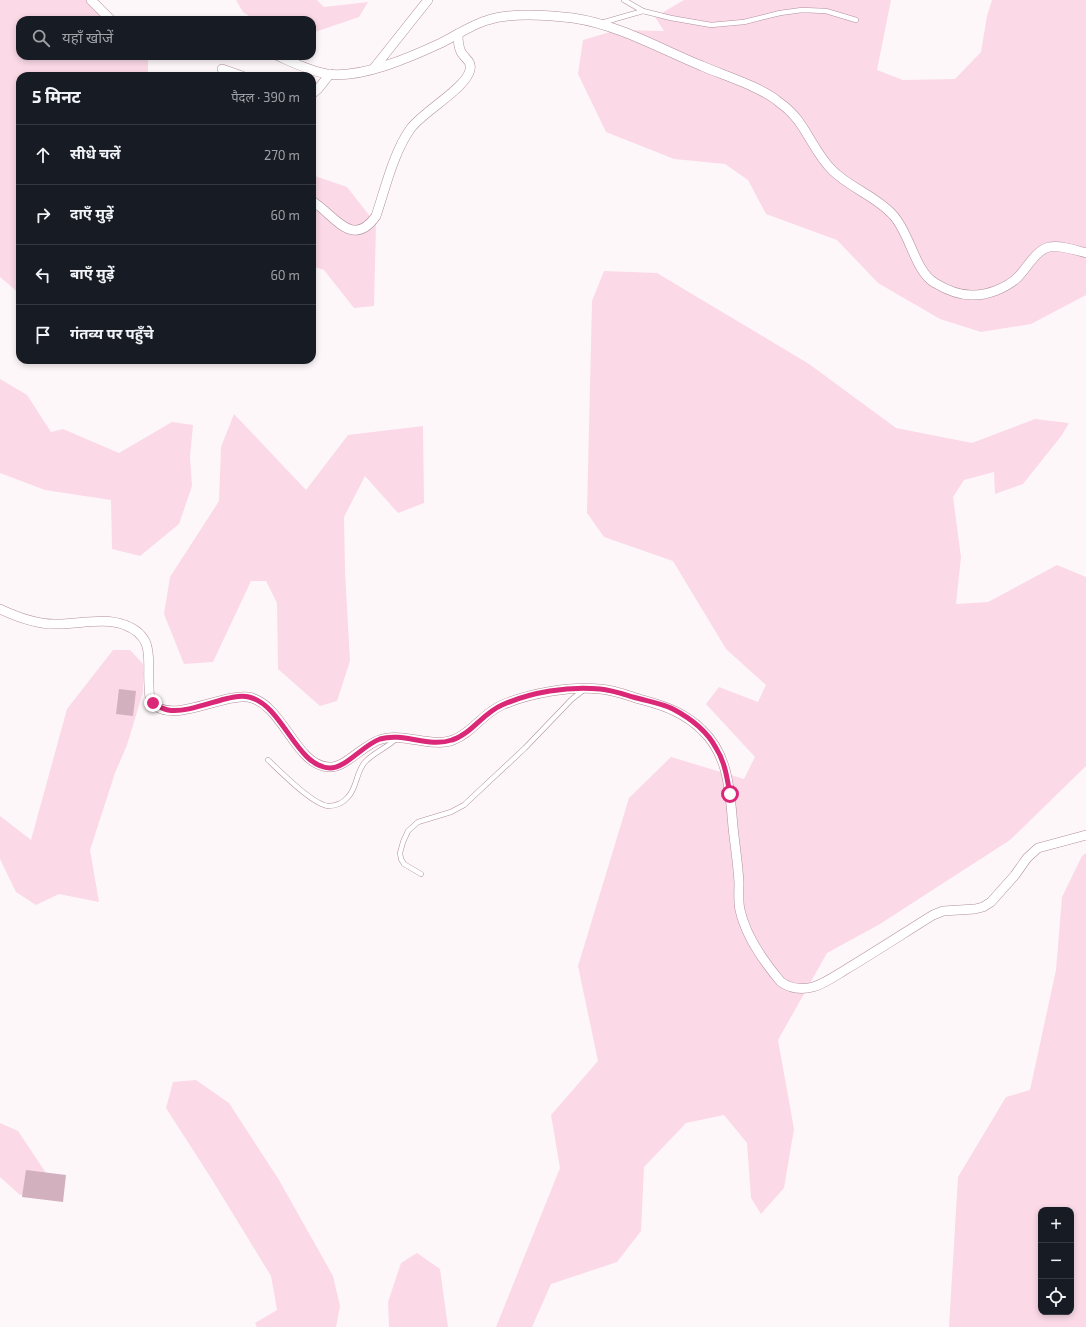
<!DOCTYPE html>
<html lang="hi">
<head>
<meta charset="utf-8">
<style>
	body { margin:0; font-family:"Exo 2","Noto Sans Devanagari",sans-serif; background:#20242c; color:#f1f3f6 }
	.controls { position:absolute; right:12px; bottom:12px; display:grid; overflow:hidden; border-radius:8px; box-shadow:0 2px 6px #0003 }
	.controls button { width:36px; height:36px; display:grid; place-items:center; padding:0; border:0; border-bottom:1px solid #363941; background:#171b24; color:#f1f3f6; font:20px sans-serif }
	.stop { position:absolute; width:12px; height:12px; margin:-9px; border:3px solid #db2777; border-radius:50%; background:#fff }
	.stop.end { background:#db2777; border-color:#fff; box-shadow:0 1px 4px #0008 }
	.list { margin:0; padding:0; list-style:none }
	h2 { display:flex; justify-content:space-between; align-items:center; height:52px; margin:0; padding:0 16px; font-size:17px }
	h2 small { font-size:13px; font-weight:400; color:#9ea1a6 }
	.list li { display:grid; grid-template-columns:26px 1fr auto; gap:12px; align-items:center; box-sizing:border-box; height:60px; padding:0 16px; border-top:1px solid #363941 }
	.list b { display:block; font-size:15px; white-space:nowrap }
	.list em { font-size:13px; font-style:normal; color:#9ea1a6 }
	.icon { flex:none; width:22px; height:22px; fill:none; stroke:currentColor; stroke-width:2; stroke-linecap:round; stroke-linejoin:round }
	.map { position:relative; flex:none; width:1086px; height:1327px; overflow:hidden }
	.search { position:absolute; background:#171b24; box-shadow:0 2px 6px #0003; left:16px; top:16px; width:300px; height:44px; display:flex; align-items:center; gap:10px; box-sizing:border-box; padding:0 14px; border-radius:12px; color:#9ea1a6; font-size:15px }
	.panel { position:absolute; background:#171b24; box-shadow:0 2px 6px #0003; left:16px; top:72px; width:300px; height:292px; border-radius:12px }
	.map>svg:first-child { display:block }
	.green { fill:#fbd9e7; fill-rule:evenodd }
	.building { fill:#d2b0be }
	.lines { fill:none; stroke-linecap:round; stroke-linejoin:round }
	.lane-casing { stroke:#b1909e; stroke-width:5.5 }
	.street-casing { stroke:#b1909e; stroke-width:10 }
	.lane { stroke:#fff; stroke-width:4.5 }
	.street { stroke:#fff; stroke-width:9 }
	.route { stroke:#db2777; stroke-width:5 }
</style>
</head>
<body>
<div class="map">
<svg width="1086" height="1327" viewBox="0 0 1086 1327">
	<rect width="100%" height="100%" fill="#fef7fa"/>
	<g class="green">
		<path d="M0 0H87L116 20H20V56H148V76H20V294L0 277Z"/>
		<path d="M236 0H317L324 7 368 2 359 17 312 33V20H255L243 12Z"/>
		<path d="M684 0H891L877 70 903 80 955 79 981 52 987 16 992 0H1086V295L1031 324 981 332 940 319 878 283 837 240 766 214 748 180 725 164 674 159 606 132 578 74 583 40 617 30 664 31 655 17Z"/>
		<path d="M312 175 347 187 376 224 374 306 354 308 324 270 312 266Z"/>
		<path d="M604 271 657 273 809 364 896 428 972 443 1035 419 1069 423 1062 435 1023 484 995 494 994 472 964 480 953 497 961 557 956 604 988 602 1057 565 1086 577V766L1010 840 880 924 827 953 778 1040 794 1129 784 1188 761 1214 751 1198 747 1143 724 1115 686 1123 644 1167 641 1231 617 1262 551 1284 532 1327H496L560 1168 551 1115 598 1061 578 966 629 798 671 757 744 779 755 757 706 704 719 687 758 702 766 685 726 649 673 561 604 537 587 513 592 301Z"/>
		<path d="M0 379 27 395 51 432 63 429 119 453 172 422 193 425 190 457 192 486 179 524 140 556 112 549 111 500 45 490 0 473Z"/>
		<path d="M234 414 306 490 348 435 423 426 424 503 398 513 365 476 344 517 345 571 350 661 337 701 320 706 278 669 277 603 266 581H251L213 662 184 664 164 614 170 577 219 501 221 447Z"/>
		<path d="M113 650H130L143 664V692L127 745 115 773 90 850 99 902 59 894 36 905 16 892 0 859V816L31 840 67 709Z"/>
		<path d="M1086 853V1327H949L958 1177 1006 1097 1030 1090 1056 970 1062 897 1082 856ZM1041 1210H1071V1312H1041Z"/>
		<path d="M196 1080 229 1103 279 1180 333 1276 340 1306 336 1327H257L255 1323 277 1310 271 1276 211 1178 166 1108 173 1082Z"/>
		<path d="M0 1123 18 1131 48 1176 42 1190 20 1195 0 1177Z"/>
		<path d="M417 1253 440 1269 448 1327H389L388 1302 401 1263Z"/>
	</g>
	<g class="building">
		<path d="M119 689 136 691 133 716 116 714Z"/>
		<path d="M26 1170 66 1175 63 1202 22 1197Z"/>
	</g>
	<g class="lines">
		<g class="lane-casing">
			<g id="lane">
				<path d="M624 0 643 11"/>
				<path d="M601 23 643 11 671 18 711 25 744 22 780 13 802 10 826 11 856 20"/>
				<path d="M268 760C281 772 312 804 328 806 336 806 343 803 348 797 357 788 356 772 365 762 374 752 387 748 397 738"/>
				<path d="M421 874 404 864 401 859 400 853 403 842 408 831 418 822 451 812 464 805 525 748 572 699 585 689"/>
			</g>
		</g>
		<g class="street-casing">
			<g id="street">
				<path d="M91 0 111 20"/>
				<path d="M278 56C294 63 310 71 327 74 361 79 411 57 441 43 455 36 473 24 488 20 512 12 548 15 573 18 620 25 660 49 702 66 725 76 762 87 780 103 786 107 792 113 797 119 810 136 817 155 832 170 850 188 876 196 893 215 910 233 915 272 935 283 945 289 958 295 971 295 986 296 1007 288 1018 277 1027 268 1036 250 1049 247 1061 245 1075 250 1086 253"/>
				<path d="M374 68 428 0"/>
				<path d="M222 69 242 76"/>
				<path d="M312 94 318 89 330 74"/>
				<path d="M312 201C334 214 352 250 376 216 385 189 394 151 411 128 424 111 466 88 470 70 472 61 465 59 461 52 458 46 458 41 458 34"/>
				<path d="M0 609C19 618 38 625 58 624 78 624 106 617 125 625 156 637 147 660 149 686 149 691 149 698 152 702 169 726 223 693 248 697 283 703 295 766 329 767 346 768 363 744 382 739 405 733 433 748 453 740 472 733 483 713 502 705 530 693 570 686 600 689 615 690 629 696 643 700 665 706 685 713 702 730 729 755 730 793 733 827 735 846 738 864 739 883 739 892 738 901 740 910 746 937 764 962 781 982 791 989 801 990 813 987 824 984 835 976 845 970 875 952 904 933 933 915L943 911 975 909 983 907 991 902 1015 875 1027 858 1038 848 1086 835"/>
			</g>
		</g>
		<use href="#lane" class="lane"/>
		<use href="#street" class="street"/>
	</g>
	<g class="lines">
		<path class="route" d="M153 703C158 706 162 709 168 710 184 713 209 703 225 699 232 697 242 695 249 697 283 705 296 767 330 768 346 768 363 745 380 739 404 732 428 748 452 740 470 735 483 713 502 705 531 692 568 686 600 689 611 690 623 694 633 697 646 701 661 703 673 709 690 718 707 731 716 748 725 762 727 778 730 794"/>
	</g>
</svg>
<div class="controls">
<button>+</button>
<button>−</button>
<button><svg class="icon" aria-label="locate" viewBox="0 0 24 24"><circle cx="12" cy="12" r="6"/><path d="M12 2v4M12 18v4M2 12h4M18 12h4"/></svg></button>
</div>
<div class="stop" style="left:730px;top:794px"></div>
<div class="stop end" style="left:153px;top:703px"></div>
<div class="search"><svg class="icon" aria-label="search" viewBox="0 0 24 24"><circle cx="10" cy="10" r="6"/><path d="M15 15l6 6"/></svg>यहाँ खोजें</div>
<section class="panel">
<h2>5 मिनट<small>पैदल · 390 m</small></h2>
<ul class="list">
<li><svg class="icon" aria-label="ahead" viewBox="0 0 24 24"><path d="M12 20V5M6 11l6-6 6 6"/></svg><div><b>सीधे चलें</b></div><em>270 m</em></li>
<li><svg class="icon" aria-label="right" viewBox="0 0 24 24"><path d="M7 20v-9h11M14 6l5 5-5 5"/></svg><div><b>दाएँ मुड़ें</b></div><em>60 m</em></li>
<li><svg class="icon" aria-label="left" viewBox="0 0 24 24"><path d="M17 20v-9H6M10 6l-5 5 5 5"/></svg><div><b>बाएँ मुड़ें</b></div><em>60 m</em></li>
<li><svg class="icon" aria-label="arrive" viewBox="0 0 24 24"><path d="M6 21V4h12l-3 4 3 4H6"/></svg><div><b>गंतव्य पर पहुँचे</b></div></li>
</ul>
</section>
</div>
</body>
</html>
